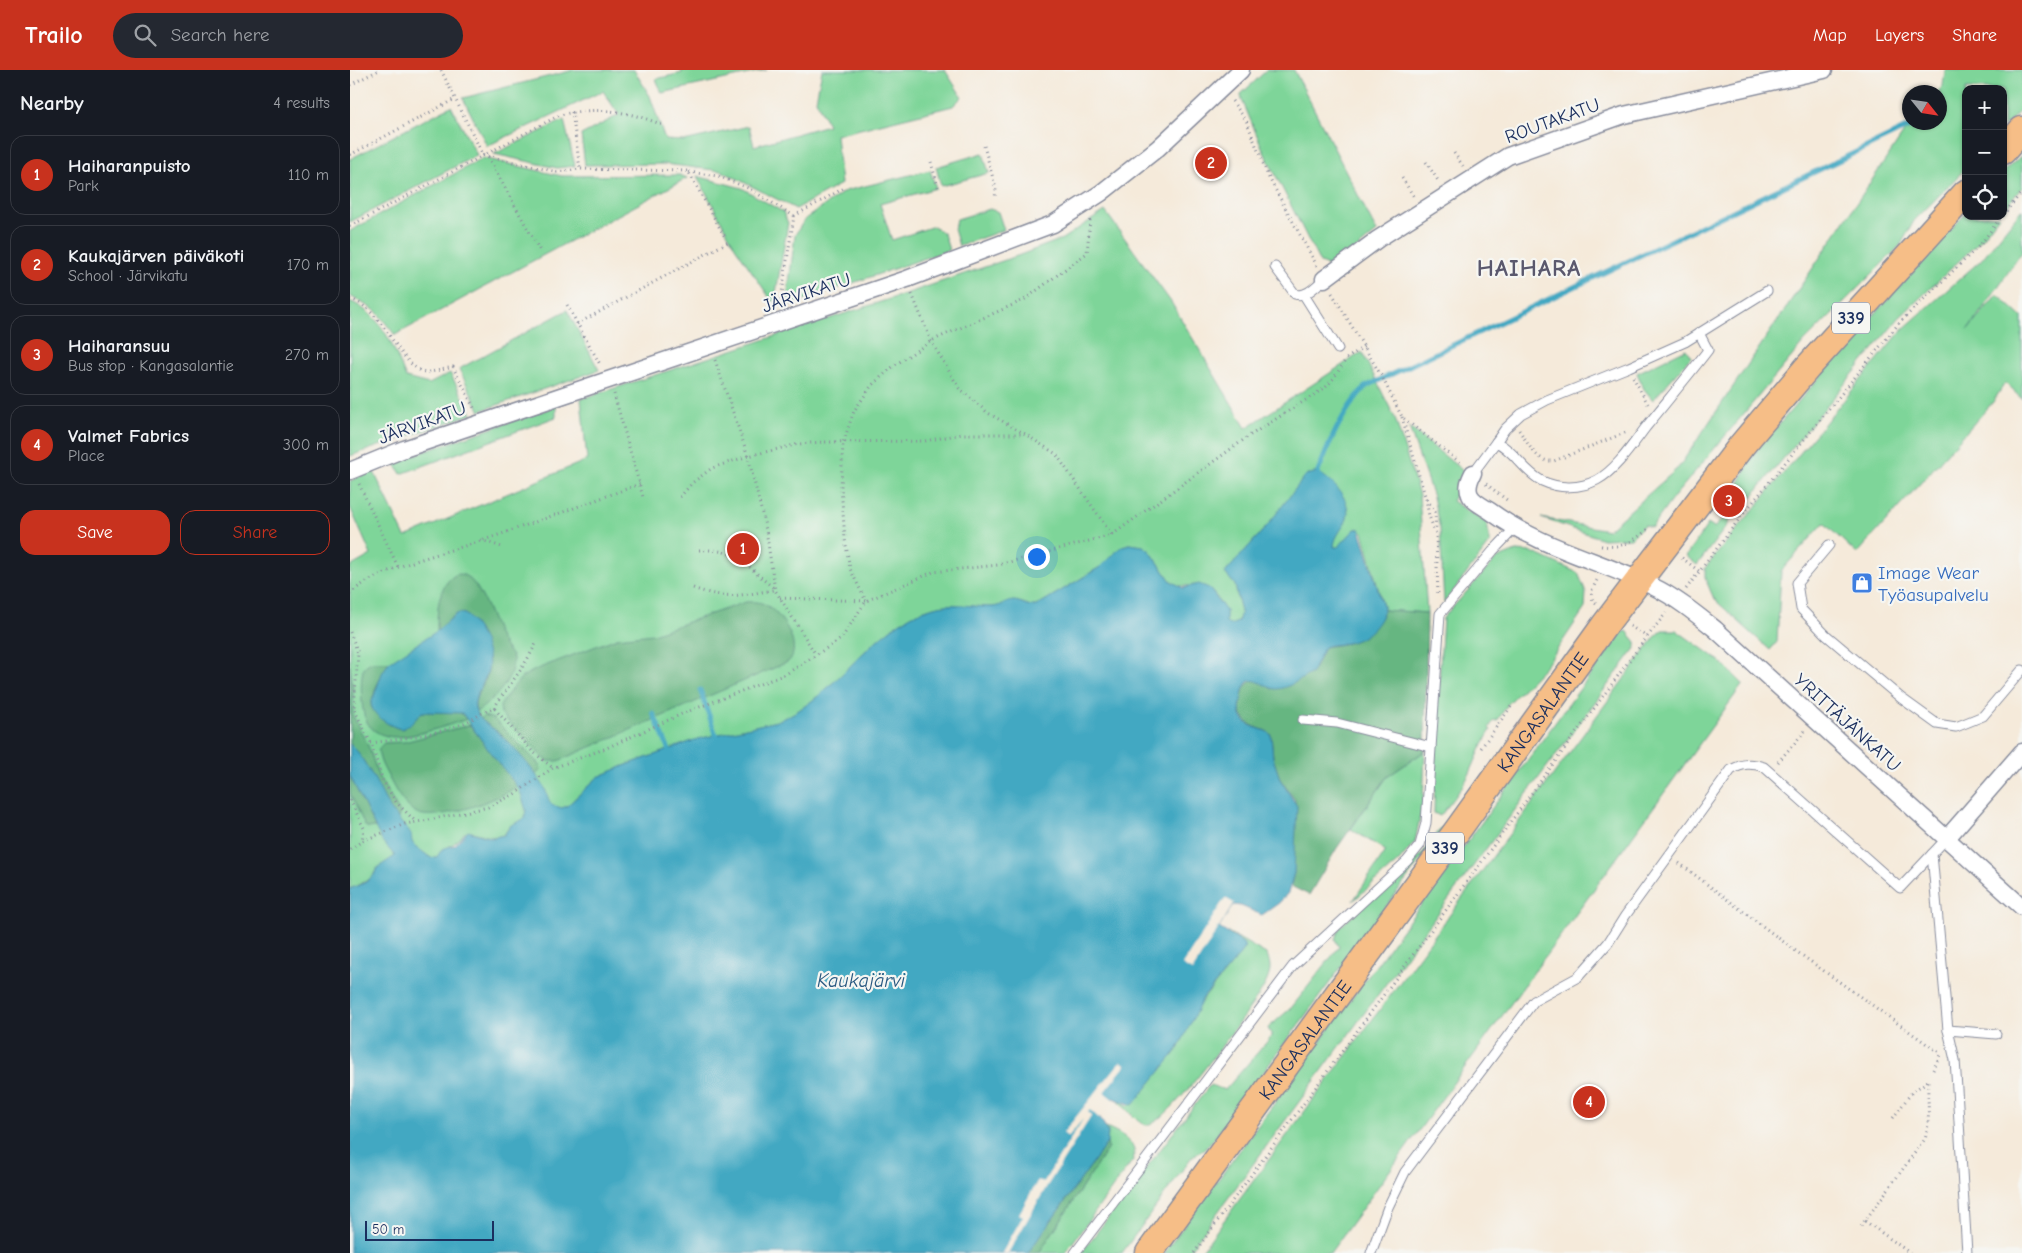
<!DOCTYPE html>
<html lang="en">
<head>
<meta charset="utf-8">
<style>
	body { margin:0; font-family:"Comic Neue",sans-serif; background:#242831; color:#f1f3f6 }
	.controls { position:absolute; right:15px; top:15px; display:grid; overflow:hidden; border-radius:10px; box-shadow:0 1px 4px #0004 }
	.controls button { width:45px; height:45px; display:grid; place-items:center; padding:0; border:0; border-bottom:1px solid #363941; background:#171b24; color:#f1f3f6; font:25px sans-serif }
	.compass { position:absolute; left:1552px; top:15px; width:45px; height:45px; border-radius:50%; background:#171b24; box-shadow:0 1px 4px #0004; rotate:120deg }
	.scale { position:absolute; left:15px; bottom:12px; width:129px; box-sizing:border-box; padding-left:5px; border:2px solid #1b2f5e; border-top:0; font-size:14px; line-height:18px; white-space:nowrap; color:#1b2f5e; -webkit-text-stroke:4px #f6f6f2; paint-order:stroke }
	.you { position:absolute; left:686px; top:486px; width:18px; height:18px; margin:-12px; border:4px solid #fff; border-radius:50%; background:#1a73e8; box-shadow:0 0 0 8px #1a73e833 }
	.badge { display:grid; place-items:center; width:32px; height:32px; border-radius:50%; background:#c8321e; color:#fff; font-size:16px; font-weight:700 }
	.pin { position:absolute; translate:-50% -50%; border:2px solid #fff; box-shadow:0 1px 5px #0006 }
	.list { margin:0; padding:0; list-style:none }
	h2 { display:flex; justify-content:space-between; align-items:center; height:65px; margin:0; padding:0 20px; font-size:21px }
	h2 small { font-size:16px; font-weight:400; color:#9ea1a6 }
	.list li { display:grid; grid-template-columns:32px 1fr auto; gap:15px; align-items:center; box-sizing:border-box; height:80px; margin:0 10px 10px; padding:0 10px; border:1px solid #363941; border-radius:15px }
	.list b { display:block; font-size:19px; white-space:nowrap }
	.list p { margin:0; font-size:16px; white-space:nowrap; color:#9ea1a6 }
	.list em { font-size:16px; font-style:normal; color:#9ea1a6 }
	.actions { display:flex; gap:10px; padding:15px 20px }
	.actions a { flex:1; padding:11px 0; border:1px solid #c8321e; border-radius:15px; text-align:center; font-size:18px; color:#c8321e }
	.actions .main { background:#c8321e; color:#fff }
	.icon { flex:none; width:28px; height:28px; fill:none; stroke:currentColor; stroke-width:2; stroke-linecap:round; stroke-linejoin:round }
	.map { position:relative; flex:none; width:1672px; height:1183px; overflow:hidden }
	header { display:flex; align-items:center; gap:30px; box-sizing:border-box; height:70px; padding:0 25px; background:#c8321e; color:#fff }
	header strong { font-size:24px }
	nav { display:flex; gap:28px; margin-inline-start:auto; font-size:18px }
	.search { width:350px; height:45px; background:#242831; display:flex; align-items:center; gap:12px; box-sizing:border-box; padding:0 18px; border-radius:28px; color:#9ea1a6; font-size:19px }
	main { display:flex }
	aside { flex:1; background:#171b24 }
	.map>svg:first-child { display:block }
	.green { fill:#7ed599; stroke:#4c827c }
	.forest { fill:#66b681; stroke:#407270 }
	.water { fill:#42a8c2; stroke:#2e6c90 }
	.pier { fill:#f5eada }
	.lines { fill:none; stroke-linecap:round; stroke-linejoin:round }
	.stream { stroke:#42a8c2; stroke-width:5 }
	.lane-casing { stroke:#888c9c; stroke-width:11 }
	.street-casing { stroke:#888c9c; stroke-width:19 }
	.primary-casing { stroke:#888c9c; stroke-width:29 }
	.path { stroke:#888c9c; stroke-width:3; stroke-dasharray:1 4; stroke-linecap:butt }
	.lane { stroke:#fff; stroke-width:9 }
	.street { stroke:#fff; stroke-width:16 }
	.primary { stroke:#f6be87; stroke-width:26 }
	.labels { text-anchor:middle; stroke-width:4.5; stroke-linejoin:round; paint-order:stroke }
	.shield { fill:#f6f6f2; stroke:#5d6b8a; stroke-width:1 }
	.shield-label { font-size:18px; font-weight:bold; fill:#1b2f5e }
	.street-label { font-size:19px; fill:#1b2f5e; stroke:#f6f6f2 }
	.shop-label { font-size:19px; fill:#366cbe; stroke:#f6f6f2; text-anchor:start }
	.water-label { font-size:20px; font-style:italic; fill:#295981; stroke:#f6f6f2 }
	.district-label { font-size:24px; font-weight:bold; letter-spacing:1px; fill:#5a586d; stroke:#f6f6f2 }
</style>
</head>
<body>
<header>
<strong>Trailo</strong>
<div class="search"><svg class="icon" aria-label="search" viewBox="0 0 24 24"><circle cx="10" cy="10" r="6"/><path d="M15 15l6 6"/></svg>Search here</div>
<nav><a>Map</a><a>Layers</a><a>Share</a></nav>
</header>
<main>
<aside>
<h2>Nearby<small>4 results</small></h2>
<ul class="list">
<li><span class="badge">1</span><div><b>Haiharanpuisto</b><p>Park</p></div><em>110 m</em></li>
<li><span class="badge">2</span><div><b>Kaukajärven päiväkoti</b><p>School · Järvikatu</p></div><em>170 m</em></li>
<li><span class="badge">3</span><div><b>Haiharansuu</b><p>Bus stop · Kangasalantie</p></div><em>270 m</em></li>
<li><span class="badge">4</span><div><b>Valmet Fabrics</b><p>Place</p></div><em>300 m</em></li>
</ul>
<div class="actions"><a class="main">Save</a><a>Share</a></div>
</aside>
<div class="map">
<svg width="1672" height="1183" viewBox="0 0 1672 1183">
	<rect width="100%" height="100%" fill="#f6f6f2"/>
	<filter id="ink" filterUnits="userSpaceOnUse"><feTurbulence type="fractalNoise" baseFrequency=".02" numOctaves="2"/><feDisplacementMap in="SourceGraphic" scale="10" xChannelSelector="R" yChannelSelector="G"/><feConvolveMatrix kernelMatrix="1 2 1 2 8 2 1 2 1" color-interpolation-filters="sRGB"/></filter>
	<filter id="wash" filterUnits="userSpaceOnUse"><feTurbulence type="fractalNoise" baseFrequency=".0096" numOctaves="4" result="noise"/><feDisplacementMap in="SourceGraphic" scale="20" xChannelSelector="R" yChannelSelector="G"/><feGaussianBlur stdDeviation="1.12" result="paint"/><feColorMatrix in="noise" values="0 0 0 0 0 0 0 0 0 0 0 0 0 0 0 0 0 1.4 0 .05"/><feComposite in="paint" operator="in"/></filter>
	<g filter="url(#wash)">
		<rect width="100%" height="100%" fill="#f5eada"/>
		<g class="green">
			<path d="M224 0H284L300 26 315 70 334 71 399 56 404 76 478 55 466 30 472 0H595L612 27 603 36 486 65 491 114 446 139 372 101 315 94 235 95 231 65 269 45 253 21 137 76 113 28Z"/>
			<path d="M331 0H417L312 23 306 9 332 3Z"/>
			<path d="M917 0H944L1027 162 983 198 970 193 914 82 892 30 891 24Z"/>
			<path d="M1595 0H1672V39L1653 58V19H1616V98L1564 151 1550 176 1454 272 1323 428 1302 457 1294 455 1281 468 1253 469 1191 448 1258 460 1329 397 1559 55 1561 53 1590 52V22H1587L1593 16Z"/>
			<path d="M101 36 127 85 0 152V89Z"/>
			<path d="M214 50 225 96 207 98 144 84Z"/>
			<path d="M633 83 639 103 591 116 586 97Z"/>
			<path d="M1672 85V117L1653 141V102Z"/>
			<path d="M133 88 212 106 330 105 337 108 45 265 26 241 0 226V161Z"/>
			<path d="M580 100 586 118 530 134 542 170 584 156 594 164 599 180 436 236 445 165 455 149 495 121Z"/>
			<path d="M347 106 392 118 433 142 438 153 424 234 385 177Z"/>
			<path d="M640 139 648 142 654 160 609 176 604 159 607 149Z"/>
			<path d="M1672 139V182L1618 260 1647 224 1672 247V329L1655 313 1643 332 1507 484 1474 453 1431 501 1427 572 1420 580 1364 529 1355 508V498L1552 260 1631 190Z"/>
			<path d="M755 141 821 232 896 358 1012 282 1045 348 1069 425 1077 543 1034 540 1013 462 1007 458 988 477 985 478 983 474 984 471 917 456 875 503 885 515 891 542 888 552 880 555 876 553C875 549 877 545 875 542 870 531 860 514 847 515 836 515 832 519 821 511L800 481 793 476 780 474 772 476 750 497 686 536C679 537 674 532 667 532 659 532 650 537 641 537 622 537 602 532 584 537 520 554 488 628 427 651L348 669 274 696 248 707 217 736 212 738 202 736 159 757 154 765C135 771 129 759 114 763 107 775 95 776 87 787L81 788 73 783 27 798 22 808 0 819V497L21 485 0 437V411L23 400 55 467 237 390 231 329 555 224 670 185 712 169Z"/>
			<path d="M1616 143V146H1649L1629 172 1549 248 1391 440 1386 435 1394 424 1388 414 1407 380 1503 268Z"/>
			<path d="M0 231C33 246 43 276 56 308L79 314 100 303 122 344 0 386Z"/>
			<path d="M217 240 249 300 130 341 109 299Z"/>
			<path d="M1336 279 1341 287 1303 330 1294 319 1287 303Z"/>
			<path d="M206 336V347L51 404 44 392Z"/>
			<path d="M1059 357 1117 404 1102 431 1137 453 1140 473 1094 533 1090 459 1083 427Z"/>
			<path d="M1375 445 1379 448V453L1347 495 1336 486 1358 454 1364 458Z"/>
			<path d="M1166 481 1182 482 1228 503 1236 522 1235 538 1198 593 1158 634 1147 651 1144 650 1139 658 1141 660C1131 675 1126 691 1118 707 1110 721 1100 734 1090 746L1084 743 1086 662 1093 548 1146 489Z"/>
			<path d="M1313 560H1326L1371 592 1393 614 980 1183H850L1305 567Z"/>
			<path d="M1277 561 1286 572V577L1055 888 848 1169 838 1183H814L1272 562Z"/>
			<path d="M1075 681 1073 732 1065 772 1049 791 1003 831 1036 781 1001 759 1037 707Z"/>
			<path d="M1096 756 860 1074 841 1088 772 1183H731L860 1015 875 1020 922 966 918 958 942 937 989 877 985 869 990 857 1072 784 1091 758Z"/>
			<path d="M878 862 916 884C925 899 917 912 909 925 893 946 817 1058 796 1055L788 1051 766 1029 779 1036 828 979 849 934 895 878 893 873Z"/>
			<path d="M754 1056C768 1062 790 1072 783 1090L715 1183H689L758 1078 757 1073 758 1062Z"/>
		</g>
		<g class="forest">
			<path d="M107 504C130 502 142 556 152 572 155 578 160 582 163 588 164 610 143 631 126 642 121 626 136 616 138 601 140 581 130 558 115 544L105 545 87 561C87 542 87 514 107 504Z"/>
			<path d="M396 532C403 532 409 531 416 535 431 543 454 577 438 592L208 691H198L194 688 151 644 150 636 160 621 172 607 187 599 267 568 303 564Z"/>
			<path d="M1034 540 1077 543 1075 681 1037 707 987 778 959 825 941 816 944 803 945 730 930 709 923 688 921 665C916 657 902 661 893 647 886 638 892 611 905 610 911 610 917 616 922 619L965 598 974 577 998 573 1032 546Z"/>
			<path d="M21 592H39L26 617 21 636C27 647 41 658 53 659L72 642H109L117 649C99 655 54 671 37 666 28 664 20 659 16 650 11 641 10 610 13 600 14 596 18 594 21 592Z"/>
			<path d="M0 596 3 617V646L20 680 28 706 50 743 48 748C28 726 21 695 0 674Z"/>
			<path d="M134 646 144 649 190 695 191 700 185 705 152 665 130 649Z"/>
			<path d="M120 655 167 716C151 729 89 751 69 744 56 739 46 722 40 710 35 700 27 688 29 678L34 673 54 672Z"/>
			<path d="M0 706 25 757 19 758 15 756 0 723Z"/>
			<path d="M757 1073 758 1078 689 1183H678Z"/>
		</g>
		<path class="water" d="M968 402C982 411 1002 429 997 448 994 458 984 466 984 477H988L1005 459H1010L1034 540C1028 557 1014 570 997 573 989 575 981 574 974 577L962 603C952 608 939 618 927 619 915 620 897 595 892 626 891 631 889 639 891 645 897 660 915 657 921 665L923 688 930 709 947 736 944 803 938 823 929 833 912 845 891 836 883 835 869 858 893 873 895 878 893 881 853 928 828 979 783 1035 763 1028 749 1046 758 1062 757 1073 678 1183H0V819L16 812 24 805 27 798 45 786 32 771 0 706V674L8 682 24 708 40 739 61 764 62 772 65 776 81 788 87 787 92 779 105 775 118 761 141 768 154 765 161 755 174 749 176 740 171 724 167 716 142 685 112 643 72 642 60 655 51 659C39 656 23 646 21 634L32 603 39 592 87 561 105 545 109 543 115 544C130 557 145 586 136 606 132 615 123 628 125 638 128 652 142 656 151 665 166 679 182 698 193 715 197 721 197 729 202 735L212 738 217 736 248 707 274 696 348 669 427 651C488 628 520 554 584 537 602 532 622 537 641 537 649 537 656 532 663 531 671 531 677 537 686 536L750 497 772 476 780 474 793 476 800 481 821 511 833 518 849 514 859 518 876 541V553L880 555 888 552 891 542 885 515 875 503 917 456 956 405Z"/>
		<g class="pier">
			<path d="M875 828 884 833 869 858 866 857 868 859 842 901 832 895Z"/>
			<path d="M771 991 776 995 754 1022 764 1030 749 1048 740 1040 738 1042 742 1045 697 1116 658 1183H652L673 1146 669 1144 688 1110 693 1113 733 1049 718 1067 713 1063Z"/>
		</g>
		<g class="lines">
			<g class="stream">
				<path d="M968 402C980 371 992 342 1015 317L1569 52"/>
				<path d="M350 620 366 665"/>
				<path d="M303 643 319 680"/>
			</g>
		</g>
	</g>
	<g filter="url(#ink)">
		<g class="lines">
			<g class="lane-casing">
				<g id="lane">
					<path d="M925 197 945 224C956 228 966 216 974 209"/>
					<path d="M954 225 988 279"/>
					<path d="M1146 372 1155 359 1171 344 1197 330 1279 297 1335 272 1417 221"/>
					<path d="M1123 403 1146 372C1164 380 1173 401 1192 411 1209 419 1230 419 1247 410 1266 400 1283 374 1296 357 1317 331 1338 306 1358 280L1349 263"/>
					<path d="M1479 475 1447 513 1451 539 1476 565 1551 628 1587 654 1606 657 1633 646 1672 600"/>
					<path d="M953 650 987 653 1081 677"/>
					<path d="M1597 768 1582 784 1598 960 1605 990 1607 1019 1617 1183"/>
					<path d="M1598 960 1646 964"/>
					<path d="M725 1183 943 896 1057 791 1070 775 1076 753 1090 544 1143 481 1165 458"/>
					<path d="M1021 1183 1038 1137 1055 1102 1184 931 1228 907 1258 873 1275 846 1381 700C1393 693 1401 693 1414 697L1550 818 1582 784"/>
				</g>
			</g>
			<g class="street-casing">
				<g id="street">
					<path d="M974 209 1028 169 1158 86 1274 45 1474 0"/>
					<path d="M0 401 54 379 557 209 703 154 751 123 808 78 891 0"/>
					<path d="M1123 403C1120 409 1116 417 1120 425 1123 432 1134 437 1140 441 1189 477 1248 490 1302 516 1325 527 1345 543 1365 559L1672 837"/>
					<path d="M1597 768 1672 682"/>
				</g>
			</g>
			<g class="primary-casing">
				<g id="primary">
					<path d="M1653 81 1672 60"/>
					<path id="s1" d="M799 1183 1109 758 1254 556 1392 375 1457 298 1616 123"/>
				</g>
			</g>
			<g class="path">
				<path d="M91 0 133 85 207 102 230 99 338 101 376 169"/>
				<path d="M0 15 29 0"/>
				<path d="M882 31 896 50 918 106 967 196"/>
				<path d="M222 42 230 99"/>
				<path d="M634 76 646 119 645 128"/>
				<path d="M1104 83 1113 96"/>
				<path d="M0 85 105 29"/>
				<path d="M138 87 190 181"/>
				<path d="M581 92 588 117"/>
				<path d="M1076 92 1089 112"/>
				<path d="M339 102 368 106 398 118 444 146 430 235"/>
				<path d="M1052 108 1064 127"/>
				<path d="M1653 145 1672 122"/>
				<path d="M444 146 496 117"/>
				<path d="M0 156 210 45C248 36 278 41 313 55"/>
				<path d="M982 223 1032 307 1052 347 1112 394"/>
				<path d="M562 224 581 271 609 318 638 343 675 364 706 384 762 465"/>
				<path d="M0 229C34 238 50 299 76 302 85 302 94 299 103 297L124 338"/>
				<path d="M217 235 251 296"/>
				<path d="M227 254 378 172"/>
				<path d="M365 290 398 386 416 460 425 520 466 585"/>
				<path d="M1283 307 1298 334"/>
				<path d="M264 324 293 427"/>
				<path d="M1052 347 1076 429 1079 446 1086 464 1088 526"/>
				<path d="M1169 360C1178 373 1186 393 1204 391L1277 362"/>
				<path d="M9 414 48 497"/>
				<path d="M1136 414 1157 430"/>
				<path d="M330 427 342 413 362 398 398 386 449 374 473 372 575 371 612 364H675"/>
				<path d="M1077 429 1085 442 1086 461"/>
				<path d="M1378 438 1390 448"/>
				<path d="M1375 441 1379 431"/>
				<path d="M131 470 152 477"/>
				<path d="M1251 476C1272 478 1281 473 1297 460L1300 462"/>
				<path d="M349 480C390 478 396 497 425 519"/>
				<path d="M1332 488 1349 501"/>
				<path d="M343 518C375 530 392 525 424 520"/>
				<path d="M1336 519 1390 448 1550 252 1630 175 1652 146"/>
				<path d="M0 524C27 498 94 483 131 471 184 453 237 433 290 414"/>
				<path d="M430 528 516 531 500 499 495 469 491 417 493 373 504 341 522 315 545 295 581 271 674 230 737 183 740 150"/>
				<path d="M1246 533 1243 531 1241 522 1247 510"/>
				<path d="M1280 556 1297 567"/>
				<path d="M0 562 8 583 4 639 21 673 33 711 46 732 65 751"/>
				<path d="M144 638C158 616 175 597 186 573"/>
				<path d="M21 673C50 669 81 665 109 655 122 651 131 642 144 638L182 681 203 698"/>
				<path d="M1131 678 1163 634"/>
				<path d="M1428 692 1455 661"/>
				<path d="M0 730 14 758 12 771"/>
				<path d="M0 779 12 771 55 754 79 750 138 737 163 725 203 698 254 679 334 643 436 604 491 569 516 531 583 502 648 495 762 465 899 366 975 318 984 308 996 289 1015 276"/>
				<path d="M1329 793 1443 879 1591 984"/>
				<path d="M1583 1000 1590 985"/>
				<path d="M1543 1048 1562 1022 1578 1011"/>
				<path d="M1515 1151 1560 1183"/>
				<path d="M1511 1156 1575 1069C1581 1050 1577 1030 1578 1010"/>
				<path d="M844 1183 1287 580 1316 543"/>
			</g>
			<use href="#lane" class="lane"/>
			<use href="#street" class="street"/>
			<use href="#primary" class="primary"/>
		</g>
	</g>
	<defs>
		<g id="shop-square" transform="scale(1.125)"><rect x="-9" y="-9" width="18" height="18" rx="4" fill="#3f7fe0" stroke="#f6f6f2"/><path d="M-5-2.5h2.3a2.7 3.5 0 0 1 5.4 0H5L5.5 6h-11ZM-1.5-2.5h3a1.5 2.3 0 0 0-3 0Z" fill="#fff"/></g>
	</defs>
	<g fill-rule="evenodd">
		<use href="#shop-square" x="1512" y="513"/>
	</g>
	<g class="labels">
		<g class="shield">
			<rect x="1482" y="232.5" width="38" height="31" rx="4"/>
			<rect x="1076" y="762.5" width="38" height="31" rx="4"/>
		</g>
		<g class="shield-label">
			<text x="1501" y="254">339</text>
			<text x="1095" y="784">339</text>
		</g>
		<g class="street-label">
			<text transform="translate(1202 50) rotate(-20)" y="7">ROUTAKATU</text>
			<text transform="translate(456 222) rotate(-18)" y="7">JÄRVIKATU</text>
			<text transform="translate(72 352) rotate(-20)" y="7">JÄRVIKATU</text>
			<text dy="7" stroke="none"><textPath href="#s1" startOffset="669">KANGASALANTIE</textPath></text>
			<text transform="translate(1498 652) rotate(42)" y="7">YRITTÄJÄNKATU</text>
			<text dy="7" stroke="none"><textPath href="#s1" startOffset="264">KANGASALANTIE</textPath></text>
		</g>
		<g class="shop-label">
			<text x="1528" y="509">Image Wear<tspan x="1528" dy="22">Työasupalvelu</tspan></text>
		</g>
		<g class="water-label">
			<text x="511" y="917">Kaukajärvi</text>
		</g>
		<g class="district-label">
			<text x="1179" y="206">HAIHARA</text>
		</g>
	</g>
</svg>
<div class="controls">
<button>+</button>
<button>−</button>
<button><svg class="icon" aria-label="locate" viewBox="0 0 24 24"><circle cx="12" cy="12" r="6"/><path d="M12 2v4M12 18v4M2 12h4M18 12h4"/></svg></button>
</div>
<svg class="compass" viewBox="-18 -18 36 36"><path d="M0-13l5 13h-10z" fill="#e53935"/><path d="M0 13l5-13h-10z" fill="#9ea1a6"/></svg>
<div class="scale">50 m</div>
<div class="you"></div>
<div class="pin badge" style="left:393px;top:479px">1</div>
<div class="pin badge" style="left:861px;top:93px">2</div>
<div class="pin badge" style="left:1379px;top:431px">3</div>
<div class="pin badge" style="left:1239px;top:1032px">4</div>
</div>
</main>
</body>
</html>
